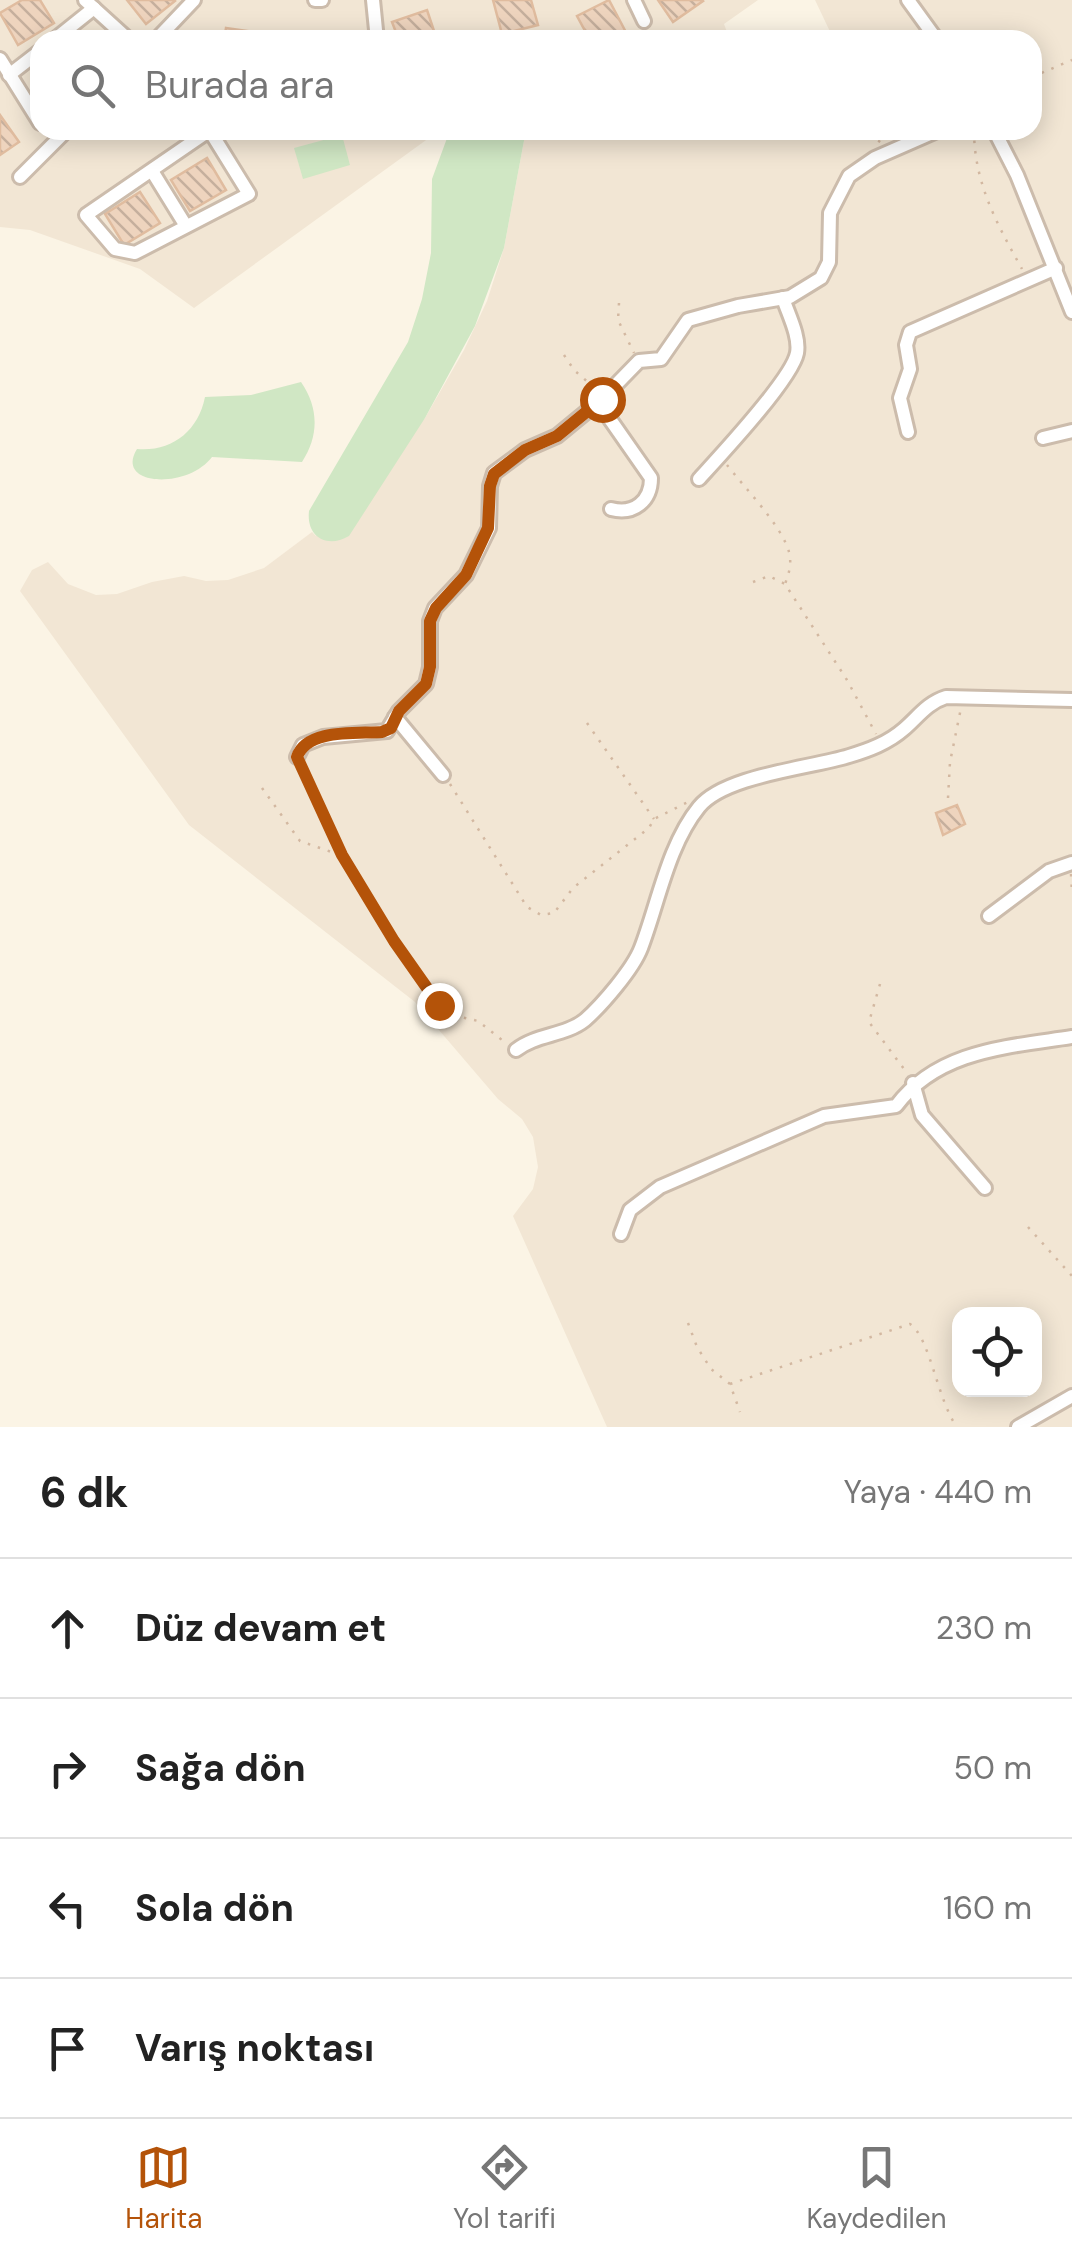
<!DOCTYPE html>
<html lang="tr">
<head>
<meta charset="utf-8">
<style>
	body { margin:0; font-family:"DM Sans",sans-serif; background:#f6f6f6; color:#222 }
	.controls { position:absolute; right:30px; bottom:30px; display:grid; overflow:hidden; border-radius:20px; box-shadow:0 5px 25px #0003 }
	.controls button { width:90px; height:90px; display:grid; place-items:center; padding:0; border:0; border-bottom:2px solid #e0e0e0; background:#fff; color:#222; font:50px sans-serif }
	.stop { position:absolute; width:30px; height:30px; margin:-22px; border:8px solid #b45309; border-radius:50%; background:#fff }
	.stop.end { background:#b45309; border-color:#fff; box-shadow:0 2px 10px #0008 }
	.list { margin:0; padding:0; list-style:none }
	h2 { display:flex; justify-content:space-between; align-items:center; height:130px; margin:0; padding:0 40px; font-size:42px }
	h2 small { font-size:32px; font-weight:400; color:#767676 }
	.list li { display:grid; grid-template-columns:65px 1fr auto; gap:30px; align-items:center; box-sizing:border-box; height:140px; padding:0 40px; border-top:2px solid #e0e0e0 }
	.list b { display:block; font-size:38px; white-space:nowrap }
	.list em { font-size:32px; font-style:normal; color:#767676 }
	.icon { flex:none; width:55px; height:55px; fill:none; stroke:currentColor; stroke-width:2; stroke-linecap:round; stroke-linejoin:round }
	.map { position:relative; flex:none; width:1072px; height:1427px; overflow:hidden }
	.search { position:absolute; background:#fff; box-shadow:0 5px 25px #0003; left:30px; right:30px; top:30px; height:110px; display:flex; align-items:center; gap:25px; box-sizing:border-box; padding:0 35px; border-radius:30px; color:#767676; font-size:38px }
	.sheet { height:690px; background:#fff }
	nav { display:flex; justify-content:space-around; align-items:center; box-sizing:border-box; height:140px; border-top:2px solid #e0e0e0; background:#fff; font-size:28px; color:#767676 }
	nav a { display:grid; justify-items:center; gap:5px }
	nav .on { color:#b45309 }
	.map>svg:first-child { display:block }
	.residential { fill:#f2e6d4; fill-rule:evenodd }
	.grass { fill:#d0e7c4 }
	.building { fill:url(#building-back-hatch); stroke:#e0bc9f; stroke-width:2.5 }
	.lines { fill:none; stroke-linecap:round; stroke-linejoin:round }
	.street-casing { stroke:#ccbcac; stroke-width:18 }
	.path { stroke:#d3b8a1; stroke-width:2.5; stroke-dasharray:2.5 8; stroke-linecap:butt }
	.street { stroke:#fff; stroke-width:12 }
	.route { stroke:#b45309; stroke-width:12 }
</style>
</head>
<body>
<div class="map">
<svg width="1072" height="1427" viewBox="0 0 1072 1427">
	<defs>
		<pattern id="building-back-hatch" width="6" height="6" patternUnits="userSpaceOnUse" patternTransform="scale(2.5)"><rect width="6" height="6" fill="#eed4be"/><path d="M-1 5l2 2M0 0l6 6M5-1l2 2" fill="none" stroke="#c5af9d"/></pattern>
	</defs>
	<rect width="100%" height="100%" fill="#fbf4e5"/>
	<g class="residential">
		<path d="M0 0H758L724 24 730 40H40V130H440L194 308 140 269 30 230 0 227Z"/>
		<path d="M815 0H1072V1427H607L513 1216 533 1189 538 1167 533 1137 522 1119 498 1099 415 1002 189 825 20 591 32 570 48 562 68 584 96 595 117 594 152 582 184 576 206 581 228 580 264 568 312 532 316 536 425 418 464 350 487 301 504 248 526 130H1032V40H834ZM960 1314H1034V1390H960Z"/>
	</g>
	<g class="grass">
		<path d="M450 130H526L504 248 475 326 425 418 349 536C327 549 306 537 309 511L408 342 422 299 431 253 432 179Z"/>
		<path d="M342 135 350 165 303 179 294 148Z"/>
		<path d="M301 382C319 408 319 436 302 462L212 457C187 490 114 486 137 449 171 452 198 432 205 397L251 395Z"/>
	</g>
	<g class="building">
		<path d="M22 0H40L54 23 18 45 0 13Z"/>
		<path d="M127 0H174L175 1 146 24Z"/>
		<path d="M493 0H531L538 25 502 34Z"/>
		<path d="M609 0 629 38 590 40 577 16Z"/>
		<path d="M658 0H702L703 1 673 22Z"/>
		<path d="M427 10 437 40H399L392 22Z"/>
		<path d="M226 28 268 34 267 40H224Z"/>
		<path d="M0 115 19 142 0 155Z"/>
		<path d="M207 158 226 190 190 211 171 180Z"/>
		<path d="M140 192 160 223 124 245 105 214Z"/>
		<path d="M957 805 965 824 943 835 936 813Z"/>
	</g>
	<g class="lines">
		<g class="street-casing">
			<g id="street">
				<path d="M85 0 129 40"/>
				<path d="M315 0H322"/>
				<path d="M373 0 377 40"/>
				<path d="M634 0 644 21"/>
				<path d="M908 0 937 40"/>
				<path d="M54 40 94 8"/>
				<path d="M156 40 194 0"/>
				<path d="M0 59 40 123"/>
				<path d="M9 75 40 51"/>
				<path d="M994 130 1017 175 1072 312"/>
				<path d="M210 131 249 194 135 253 115 249 86 215 210 130"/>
				<path d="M152 171 186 226"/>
				<path d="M20 177 67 130"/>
				<path d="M598 402 651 478C651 501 634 515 611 509"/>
				<path d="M908 432 900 398 910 369 906 345 910 332 1056 268"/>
				<path d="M1043 438 1072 431"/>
				<path d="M699 479C719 457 792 379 797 353 800 336 788 314 783 298"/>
				<path d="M395 717 443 775"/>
				<path d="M297 757 303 745 323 737 387 731 399 711 426 684 430 667V621L435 608 466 575 489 528 490 486 494 473 525 450 557 436 602 399 639 361 661 359 688 320 738 306 790 297 821 278 829 262 830 213 849 176 875 158 939 130"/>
				<path d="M989 916 1049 871 1072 863"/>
				<path d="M516 1050C536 1034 565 1036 585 1020 602 1005 633 969 641 948 658 904 668 845 699 807 725 775 811 768 849 756 869 750 888 743 904 729 918 717 927 703 946 697L1072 700"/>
				<path d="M913 1083 922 1115 985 1188"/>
				<path d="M621 1234 630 1210 660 1187 824 1116 896 1106C938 1050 1007 1047 1072 1037"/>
				<path d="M1018 1427 1072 1396"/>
			</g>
		</g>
		<g class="path">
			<path d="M1032 77 1072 60"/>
			<path d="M860 130 882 143"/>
			<path d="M974 130C974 183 997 224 1022 269"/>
			<path d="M619 303 618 320 634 353"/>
			<path d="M564 355 574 370 597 390"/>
			<path d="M727 465C744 487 782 526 789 552 792 564 789 573 785 584"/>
			<path d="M753 582 769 576 785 584 847 680 876 734"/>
			<path d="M587 723 654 819"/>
			<path d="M302 767 341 855 394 941 439 1005 448 1014 478 1021 507 1044"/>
			<path d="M450 784 527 907 541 915 554 913 573 888 649 828 654 819 688 802"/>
			<path d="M262 788 300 841 340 855"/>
			<path d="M948 798 950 762 961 708"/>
			<path d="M1071 874 1072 893"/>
			<path d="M880 984 869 1022 907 1073"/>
			<path d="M1028 1227 1072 1276"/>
			<path d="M688 1323 697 1347 711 1369 730 1384 740 1412"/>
			<path d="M730 1384 910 1324C930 1337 938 1402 957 1427"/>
		</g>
		<use href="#street" class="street"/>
	</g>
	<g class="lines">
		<path class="route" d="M439 1005 394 941 342 855 297 757C307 728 358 734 382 732L391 728 399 711 426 684 430 667V621L436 608 466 575 488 528 490 486 494 474 525 450 557 436 602 399"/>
	</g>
</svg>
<div class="controls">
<button><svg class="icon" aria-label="locate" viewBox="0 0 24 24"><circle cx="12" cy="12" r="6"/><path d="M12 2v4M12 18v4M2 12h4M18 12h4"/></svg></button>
</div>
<div class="stop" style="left:602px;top:399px"></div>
<div class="stop end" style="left:439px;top:1005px"></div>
<div class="search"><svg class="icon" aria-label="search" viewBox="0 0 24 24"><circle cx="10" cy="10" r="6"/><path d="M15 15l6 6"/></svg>Burada ara</div>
</div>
<section class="sheet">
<h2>6 dk<small>Yaya · 440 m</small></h2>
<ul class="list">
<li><svg class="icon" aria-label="ahead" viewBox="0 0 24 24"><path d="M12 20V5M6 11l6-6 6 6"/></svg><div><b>Düz devam et</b></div><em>230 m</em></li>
<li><svg class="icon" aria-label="right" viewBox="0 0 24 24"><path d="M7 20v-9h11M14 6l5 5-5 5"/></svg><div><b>Sağa dön</b></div><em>50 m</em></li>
<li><svg class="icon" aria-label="left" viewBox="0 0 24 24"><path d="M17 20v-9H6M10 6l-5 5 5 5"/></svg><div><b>Sola dön</b></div><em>160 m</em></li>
<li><svg class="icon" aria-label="arrive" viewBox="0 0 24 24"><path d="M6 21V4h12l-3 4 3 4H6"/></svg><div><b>Varış noktası</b></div></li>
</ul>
</section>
<nav>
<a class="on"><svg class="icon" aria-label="map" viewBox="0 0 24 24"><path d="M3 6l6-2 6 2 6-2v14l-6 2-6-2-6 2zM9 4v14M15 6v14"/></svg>Harita</a>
<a><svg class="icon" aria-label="directions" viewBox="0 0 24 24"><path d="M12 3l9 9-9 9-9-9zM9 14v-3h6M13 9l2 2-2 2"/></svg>Yol tarifi</a>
<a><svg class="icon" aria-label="saved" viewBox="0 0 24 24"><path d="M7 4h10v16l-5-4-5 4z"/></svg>Kaydedilen</a>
</nav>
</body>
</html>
